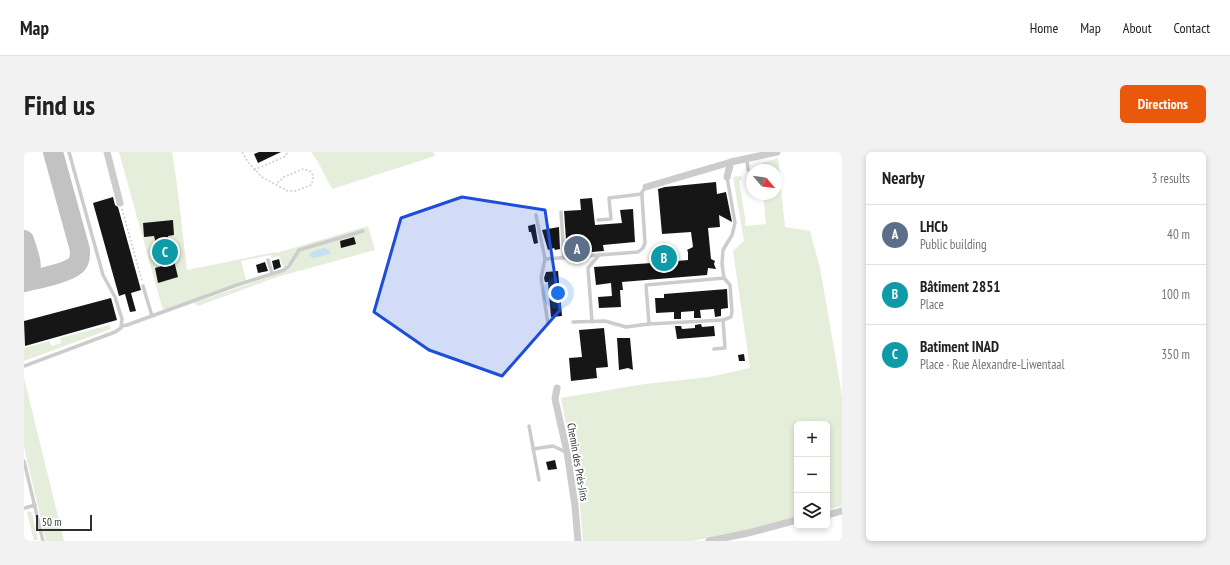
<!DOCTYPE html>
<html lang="en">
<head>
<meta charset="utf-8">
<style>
	body { margin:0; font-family:"PT Sans Narrow",sans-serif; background:#f2f2f2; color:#202124 }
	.controls { position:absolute; right:12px; bottom:12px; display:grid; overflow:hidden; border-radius:6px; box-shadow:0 2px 6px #0003 }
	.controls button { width:36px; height:36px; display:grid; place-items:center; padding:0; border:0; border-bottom:1px solid #e0e0e0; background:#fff; color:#202124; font:20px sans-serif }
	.compass { position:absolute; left:722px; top:12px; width:36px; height:36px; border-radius:50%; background:#fff; box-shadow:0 2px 6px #0003; rotate:119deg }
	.scale { position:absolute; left:12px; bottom:10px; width:56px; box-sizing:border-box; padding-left:4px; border:2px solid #2f2f2f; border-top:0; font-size:11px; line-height:14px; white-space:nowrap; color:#2f2f2f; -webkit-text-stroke:3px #fff; paint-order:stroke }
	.you { position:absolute; left:534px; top:141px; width:14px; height:14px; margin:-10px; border:3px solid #fff; border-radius:50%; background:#1a73e8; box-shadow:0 0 0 6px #1a73e833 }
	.badge { display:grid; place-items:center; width:26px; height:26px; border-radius:50%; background:#ea580c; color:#fff; font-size:13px; font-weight:700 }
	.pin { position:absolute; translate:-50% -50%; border:2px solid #fff; box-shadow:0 1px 4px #0006 }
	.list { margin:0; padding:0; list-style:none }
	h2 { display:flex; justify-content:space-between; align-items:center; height:52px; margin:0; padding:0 16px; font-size:17px }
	h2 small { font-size:13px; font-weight:400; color:#757577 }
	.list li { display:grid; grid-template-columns:26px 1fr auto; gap:12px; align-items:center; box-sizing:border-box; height:60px; padding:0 16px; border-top:1px solid #e0e0e0 }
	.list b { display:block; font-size:15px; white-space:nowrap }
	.list p { margin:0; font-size:13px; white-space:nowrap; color:#757577 }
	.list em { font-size:13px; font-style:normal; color:#757577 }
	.icon { flex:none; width:22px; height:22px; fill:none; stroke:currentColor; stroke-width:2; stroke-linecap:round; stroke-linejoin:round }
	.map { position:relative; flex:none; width:818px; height:389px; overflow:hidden; border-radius:6px }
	header { display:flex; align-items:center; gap:24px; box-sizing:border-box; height:56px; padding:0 20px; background:#fff; border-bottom:1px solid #e0e0e0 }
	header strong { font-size:19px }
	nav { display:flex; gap:22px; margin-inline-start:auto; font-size:14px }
	.intro { display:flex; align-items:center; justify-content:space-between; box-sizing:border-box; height:96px; padding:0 24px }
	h1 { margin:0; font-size:28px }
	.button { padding:10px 18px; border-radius:6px; background:#ea580c; color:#fff; font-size:14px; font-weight:700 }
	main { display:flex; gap:24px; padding:0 24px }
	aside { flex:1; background:#fff; border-radius:6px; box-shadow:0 2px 6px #0003 }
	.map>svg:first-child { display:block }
	.green { fill:#e5eddb }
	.water { fill:#c6e0ef }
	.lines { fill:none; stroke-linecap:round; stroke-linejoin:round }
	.taxiway { stroke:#c2c2c2; stroke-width:20 }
	.building { fill:#161616 }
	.path { stroke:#ccc; stroke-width:1.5; stroke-dasharray:2 2; stroke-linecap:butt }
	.lane { stroke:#ccc; stroke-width:3.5 }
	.street { stroke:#ccc; stroke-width:7 }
	.marked { fill:#1d4ed8; fill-opacity:0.2; stroke:#1d4ed8; stroke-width:3; stroke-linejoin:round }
	.labels { text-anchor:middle; stroke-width:4; stroke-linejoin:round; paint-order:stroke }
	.street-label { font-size:11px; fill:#2f2f2f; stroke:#fff }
</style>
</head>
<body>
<header>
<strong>Map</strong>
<nav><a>Home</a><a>Map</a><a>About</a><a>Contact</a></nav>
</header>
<div class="intro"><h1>Find us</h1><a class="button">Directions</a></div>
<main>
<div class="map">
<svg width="818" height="389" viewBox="0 0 818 389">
	<rect width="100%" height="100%" fill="#fff"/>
	<g class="green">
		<path d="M95 0H148L152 25 163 118 251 100 252 101 344 74 351 98 253 125 174 154 170 151 261 119 255 104 247 106V103L217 109 222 128 141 158 138 155Z"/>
		<path d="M287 0H409L411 4 308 37 294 10Z"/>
		<path d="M754 6 761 75 786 79 796 116 816 231 818 247V354L803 358V272H773V365L734 376 668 389H559L556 355 551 311 545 288 537 246 621 232 685 225 726 216 709 99 720 89 709 25 717 24 718 28H715L721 66V74L742 72 739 42H752V18H736L738 11Z"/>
		<path d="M85 173 87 177 0 209V196L25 189 28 194 37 191 36 186Z"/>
		<path d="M0 226 40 389H22L0 295Z"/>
		<path d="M5 359 8 361 14 388H10L3 361Z"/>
	</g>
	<path class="water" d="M300 96 305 98 307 102 289 106 284 103 292 98Z"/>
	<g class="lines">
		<g class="taxiway">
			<path d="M0 88C4 101 13 119 0 129"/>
			<path d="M0 130C12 127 44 121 52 113 56 109 56 104 56 98L29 0"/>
		</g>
	</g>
	<g class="building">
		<path d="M235 0H257L234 11 230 2Z"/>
		<path d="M692 30 693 42 702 40 708 70 695 63 696 75 684 76 687 107 691 109 690 112 692 117 684 116 683 123 598 130 599 138H596L597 155 575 156 574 145 588 144 587 131 572 133 570 115 628 111V104L652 102 653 109 664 108V100L663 98 669 95 667 80 638 82 634 37 641 35Z"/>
		<path d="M89 45 91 53 94 55 117 138 107 141 112 159 106 160 101 142 95 144 69 51Z"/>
		<path d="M568 46 571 73 598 71 596 58 609 57 611 90 579 93 580 99 543 102 540 59 557 58 556 47Z"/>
		<path d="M149 68 150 83 144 84 154 125 134 131 131 116 138 114 130 84 120 85 119 71Z"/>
		<path d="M511 72 514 91 510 92 507 80H505L504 74Z"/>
		<path d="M535 75 536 97 531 98 530 96 524 98 518 78Z"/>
		<path d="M330 85 332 92 317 96 316 89Z"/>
		<path d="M255 107 257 115 250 118 248 109Z"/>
		<path d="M241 110 244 119 234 121 232 113Z"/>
		<path d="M534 119 538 164 527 165 524 130H521L520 126 522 120Z"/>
		<path d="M703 137 704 156 697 157V164L691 165 690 157 676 158 677 166H670V159L657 160V167H650V160L632 161 631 146H640V142Z"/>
		<path d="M87 146 93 168 1 194 0 169Z"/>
		<path d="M677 172 678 175 690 174 691 184 653 187 651 174H657L658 177 671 176V173Z"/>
		<path d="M580 176 584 215 572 216 573 226 547 229 545 206 558 205 555 178Z"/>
		<path d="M593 186H606L609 218 604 216 595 218Z"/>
		<path d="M720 202 721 209H715L714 203Z"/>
		<path d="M531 308 533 317 524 318 522 310Z"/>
	</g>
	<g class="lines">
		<g class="path">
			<path d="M218 0 224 10 239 26 264 39H271L287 33 289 28V23L286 19 279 17 260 25 252 32"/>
			<path d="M230 18 260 5 264 0"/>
			<path d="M98 57 118 129"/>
		</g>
		<g class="lane">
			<path d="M723 7 724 18"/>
			<path d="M537 60 540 106"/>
			<path d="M512 63 521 107 575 103"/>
			<path d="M574 68 587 67 585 46 618 42"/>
			<path d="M521 107 517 126 524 172"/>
			<path d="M244 108 248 121"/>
			<path d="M700 126 622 133 625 172 699 168 707 165 708 160 706 133 700 126 698 112 699 98 708 83 711 71 703 25"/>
			<path d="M119 134 128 164"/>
			<path d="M549 170 581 169 602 175 625 172"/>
			<path d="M568 170 564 116 575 103 614 100 619 96 621 91 618 44V40L622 35"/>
			<path d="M98 174 103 173 213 133 260 118 265 114 275 98 339 79"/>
			<path d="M690 197 701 196 699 168"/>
			<path d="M0 214 91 180 97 176 98 167 91 145 79 123 45 0"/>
			<path d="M505 274 515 328"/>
			<path d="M509 297 529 294 542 300"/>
			<path d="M0 309 19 389"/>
			<path d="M1 356 11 353"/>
		</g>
		<g class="street">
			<path d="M83 0 96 51"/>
			<path d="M703 25 707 10"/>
			<path d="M622 35 707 10 753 0"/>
			<path d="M533 236 531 247 543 300 551 354 554 389"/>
			<path d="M803 363 818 359"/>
			<path d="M685 389 724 381 773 368"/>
		</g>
	</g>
	<path class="marked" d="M438 45 521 58 536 158 478 224 405 198 350 160 377 66Z"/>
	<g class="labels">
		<g class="street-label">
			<text transform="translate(554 310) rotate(80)" y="4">Chemin des Prés-Jins</text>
		</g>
	</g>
</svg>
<div class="controls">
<button>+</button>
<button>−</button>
<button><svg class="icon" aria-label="layers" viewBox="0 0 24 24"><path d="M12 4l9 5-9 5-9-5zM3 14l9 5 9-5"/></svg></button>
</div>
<svg class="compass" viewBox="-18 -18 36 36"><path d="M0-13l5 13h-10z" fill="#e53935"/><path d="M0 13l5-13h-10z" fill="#757577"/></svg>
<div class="scale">50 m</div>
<div class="you"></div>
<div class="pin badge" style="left:553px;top:97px;background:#5c6f8a">A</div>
<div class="pin badge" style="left:640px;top:106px;background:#0f9aa8">B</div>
<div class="pin badge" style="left:141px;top:100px;background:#0f9aa8">C</div>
</div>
<aside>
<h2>Nearby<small>3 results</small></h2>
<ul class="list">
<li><span class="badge" style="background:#5c6f8a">A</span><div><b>LHCb</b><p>Public building</p></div><em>40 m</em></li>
<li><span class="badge" style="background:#0f9aa8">B</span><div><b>Bâtiment 2851</b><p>Place</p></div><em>100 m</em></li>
<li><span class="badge" style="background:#0f9aa8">C</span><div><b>Batiment INAD</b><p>Place · Rue Alexandre-Liwentaal</p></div><em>350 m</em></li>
</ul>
</aside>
</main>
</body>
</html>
